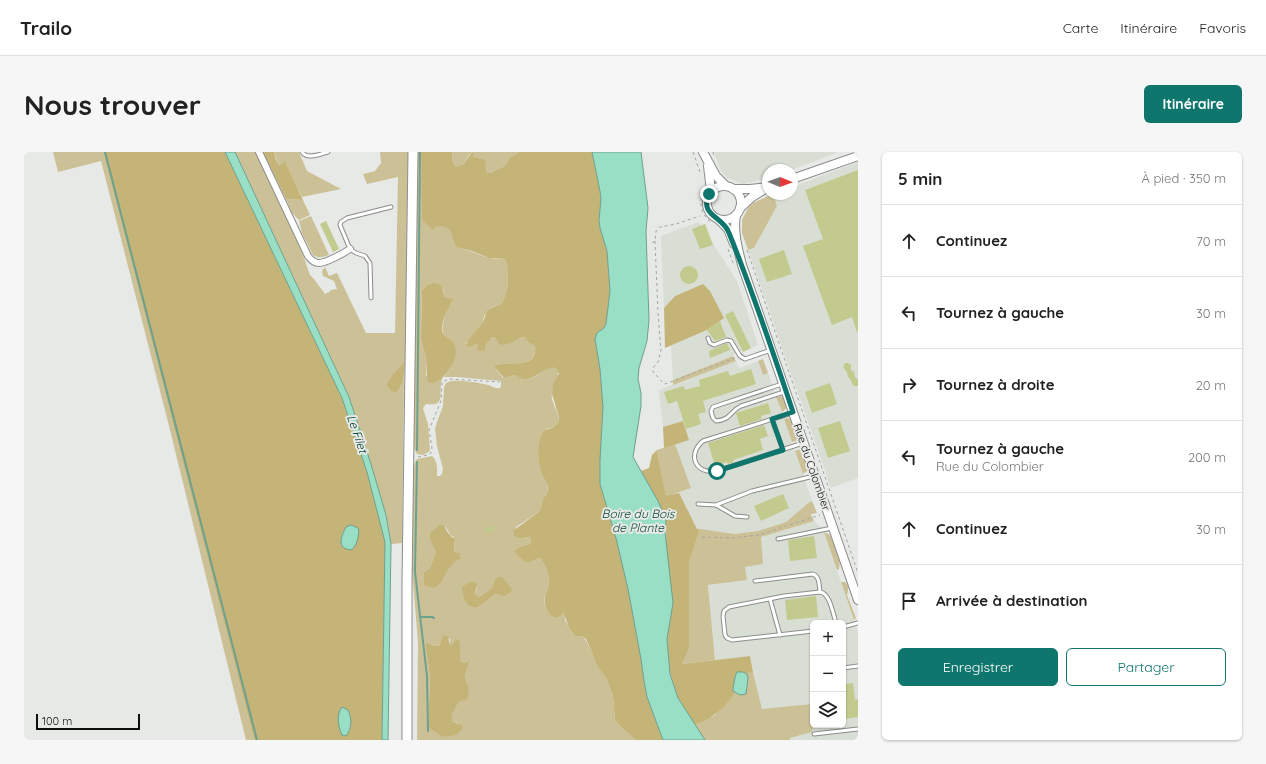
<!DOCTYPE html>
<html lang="fr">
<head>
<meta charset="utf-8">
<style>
	body { margin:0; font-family:Quicksand,sans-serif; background:#f6f6f6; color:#222 }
	.controls { position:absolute; right:12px; bottom:12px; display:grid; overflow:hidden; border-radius:6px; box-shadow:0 1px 3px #0004 }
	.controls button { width:36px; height:36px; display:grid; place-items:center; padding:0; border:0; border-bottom:1px solid #e0e0e0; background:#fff; color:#222; font:20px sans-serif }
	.compass { position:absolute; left:738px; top:12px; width:36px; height:36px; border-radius:50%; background:#fff; box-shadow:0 1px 3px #0004; rotate:91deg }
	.scale { position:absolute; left:12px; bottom:10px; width:104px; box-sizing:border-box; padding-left:4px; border:2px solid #0d0e0d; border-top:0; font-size:11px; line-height:14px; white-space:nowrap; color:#0d0e0d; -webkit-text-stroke:3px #e7e9e6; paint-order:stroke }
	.stop { position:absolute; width:12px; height:12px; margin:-9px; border:3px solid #0f766e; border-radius:50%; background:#fff }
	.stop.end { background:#0f766e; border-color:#fff; box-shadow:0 1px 4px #0008 }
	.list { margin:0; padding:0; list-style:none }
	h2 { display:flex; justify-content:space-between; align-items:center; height:52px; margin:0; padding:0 16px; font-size:17px }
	h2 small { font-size:13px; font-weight:400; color:#767676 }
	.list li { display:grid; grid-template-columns:26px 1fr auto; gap:12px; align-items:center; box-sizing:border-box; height:72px; padding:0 16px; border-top:1px solid #e0e0e0 }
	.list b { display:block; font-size:15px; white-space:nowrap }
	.list p { margin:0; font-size:13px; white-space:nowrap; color:#767676 }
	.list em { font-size:13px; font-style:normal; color:#767676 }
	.actions { display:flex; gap:8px; padding:12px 16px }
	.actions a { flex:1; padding:9px 0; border:1px solid #0f766e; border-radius:6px; text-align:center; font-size:14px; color:#0f766e }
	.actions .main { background:#0f766e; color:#fff }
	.icon { flex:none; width:22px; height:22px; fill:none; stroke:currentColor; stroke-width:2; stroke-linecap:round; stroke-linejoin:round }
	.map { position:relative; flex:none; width:834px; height:588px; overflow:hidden; border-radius:6px }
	header { display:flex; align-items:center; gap:24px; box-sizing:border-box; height:56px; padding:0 20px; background:#fff; border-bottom:1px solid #e0e0e0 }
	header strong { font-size:19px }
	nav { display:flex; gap:22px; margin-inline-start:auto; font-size:14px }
	.intro { display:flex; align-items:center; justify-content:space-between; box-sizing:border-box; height:96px; padding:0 24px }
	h1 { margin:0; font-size:28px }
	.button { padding:10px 18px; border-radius:6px; background:#0f766e; color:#fff; font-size:14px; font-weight:700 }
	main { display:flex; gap:24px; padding:0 24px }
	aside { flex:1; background:#fff; border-radius:6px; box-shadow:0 1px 3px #0004 }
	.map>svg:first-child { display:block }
	.built { fill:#d8ded4 }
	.green { fill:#ccc196; fill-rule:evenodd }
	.forest { fill:#c4b478 }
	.water { fill:#98dfc5; stroke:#6ea08e }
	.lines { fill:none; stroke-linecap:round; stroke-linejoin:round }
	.stream { stroke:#6ea08e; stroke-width:2 }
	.building { fill:#c2ca8d }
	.lane-casing { stroke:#8b8d8a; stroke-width:5 }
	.street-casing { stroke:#8b8d8a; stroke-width:8 }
	.secondary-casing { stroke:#8b8d8a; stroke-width:10 }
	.primary-casing { stroke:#8b8d8a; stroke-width:11 }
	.path { stroke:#a4a5a3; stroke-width:1; stroke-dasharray:3 3; stroke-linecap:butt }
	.lane { stroke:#fff; stroke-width:3 }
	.street { stroke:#fff; stroke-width:6 }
	.secondary { stroke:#fff; stroke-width:8 }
	.primary { stroke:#fff; stroke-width:9 }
	.route { stroke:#0f766e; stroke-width:5 }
	.labels { text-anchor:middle; stroke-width:4; stroke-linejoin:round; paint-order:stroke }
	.street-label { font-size:11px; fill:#0d0e0d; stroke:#e7e9e6 }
	.water-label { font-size:12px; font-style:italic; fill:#0a4837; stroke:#e7e9e6 }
</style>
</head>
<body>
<header>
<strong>Trailo</strong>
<nav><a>Carte</a><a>Itinéraire</a><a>Favoris</a></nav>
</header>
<div class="intro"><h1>Nous trouver</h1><a class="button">Itinéraire</a></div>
<main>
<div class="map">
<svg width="834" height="588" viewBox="0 0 834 588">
	<rect width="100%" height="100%" fill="#e7e9e6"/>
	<g class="built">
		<path d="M690 0H815L767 18H744V26L719 32 703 26 699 22 697 19Z"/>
		<path d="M834 10V326L807 336 724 98 730 96 753 54 749 42H768V35Z"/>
		<path d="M675 70 677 74 681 72 688 90 713 129 734 193 719 200 718 198 709 203V204L649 228 647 193 683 178 679 132 651 144 640 156 637 84Z"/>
		<path d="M712 209 715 216 734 209 739 223 744 221 788 349 783 352 762 370 734 379 711 382 673 377 655 341 667 336 651 292 665 287 659 269 639 275 635 238Z"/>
		<path d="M790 369 799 377 834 480V588H766L765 586 788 580 790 573H819V471H789V559L788 552 738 558 726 504 691 508 684 433 723 428 721 415 739 412 737 385Z"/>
	</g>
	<g class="green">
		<path d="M29 0H79L230 588H222L145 274 77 9 34 20Z"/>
		<path d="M211 0H232L272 84 286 123 290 127 301 142 305 140 307 138 313 137 310 129 299 124 298 119 301 115 305 124 313 121 342 181H371L374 25 343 32 339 22 351 19 357 11 356 0H384L381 209 370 221 376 236 380 225 378 391 367 392 362 363 347 312 325 245Z"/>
		<path d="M250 0H275L283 19 317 37 278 45 260 8 258 13 254 12Z"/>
		<path d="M394 0H397L399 68 411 75C416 72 426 75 429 82 430 85 430 89 431 92 436 95 461 106 467 106 471 107 475 106 480 106L483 111 484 134 479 149 477 152 470 154 465 158 460 164 459 170 442 191 446 195 452 192 457 197 461 199 462 193 468 185H471L482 193 498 185H500L505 191 511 194C513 217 484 211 469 213L479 226 491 223C514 234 513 216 530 215L534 219C536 227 526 236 528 247 530 255 535 261 535 269L530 275 523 277 519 323 523 331 524 339 519 347 518 355 516 359 492 375 490 384 496 387 506 385 507 386 506 392 498 394 508 410 514 406H516C521 412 526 424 525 432 525 436 523 438 522 441 517 452 523 464 534 466L540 461 542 462 541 468 547 479 551 484H558L561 487 567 498 573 514 582 526 589 544 591 568 598 576 612 588H393L394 490 388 419 389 319 391 310 393 307 408 304C414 309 413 317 413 324H416L418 322 419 317 413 294 411 277 413 270 419 254 420 235 422 231C428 226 456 231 464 233 468 234 471 237 476 236L477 234V229L432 225H419C412 239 425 255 402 252L399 256 404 272 406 298 405 300 399 303 393 302C387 294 390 274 390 264ZM405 131 419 137 421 145 429 147C425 153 416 173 419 181 421 185 426 186 428 189 431 206 431 213 419 225L402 224V205L397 188 398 138ZM422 375 426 383 430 385 431 390 430 399 436 407 427 412 414 434 400 420 406 416 412 400 409 378 412 376ZM479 425 481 430 486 434 484 443 472 442 453 456H450L451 430 453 436 451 442 455 445 468 436 470 429ZM426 486V493L428 492 430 489 436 499V509L440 511 444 508 441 524 443 531V547L435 550 428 563V569L434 571 428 584H419L404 575 406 525 401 492H408L413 495 415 494 417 489Z"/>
		<path d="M428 0H495L484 7C483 16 475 15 467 21H463C461 17 461 12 458 7L449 4V0L445 3 438 14H432L429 11Z"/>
		<path d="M749 42 753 54 730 96 724 98 718 81V68L724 56 729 51Z"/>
		<path d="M262 47 279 48 286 63 275 68 268 61Z"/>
		<path d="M287 64 305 103C299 105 295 107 289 103L278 81 275 69Z"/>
		<path d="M709 204 712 209 649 233V228Z"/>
		<path d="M739 207 744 221 739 223 734 209Z"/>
		<path d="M757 244 759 245 763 256 758 260 752 245Z"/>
		<path d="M765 266 767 268 773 286 772 289 768 290 760 267Z"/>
		<path d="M651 292 667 336 642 345 637 320 633 298Z"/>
		<path d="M776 297 778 299 784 317 783 319 779 322 771 299Z"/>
		<path d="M788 349 793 361 787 362 790 369 737 385 739 412 721 415 723 428 684 433 691 508 658 512 665 497V411L676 377 711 382 734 379 762 370 783 352Z"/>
		<path d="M800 380 806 383C810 392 818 407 815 417L813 418Z"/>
		<path d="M817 430H821C826 434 824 438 823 443L832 466 830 468Z"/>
		<path d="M722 520H729L738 557 788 552 790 573 788 580 766 586V588H681L671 573 691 563 720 521Z"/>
	</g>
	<g class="forest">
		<path d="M79 0H201L318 246 343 320 361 390 358 588H230Z"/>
		<path d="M239 0H250L252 8 255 13 259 11 260 7 279 48 262 47Z"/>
		<path d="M397 0H428L429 11 432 14C441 16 442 5 449 0V4L461 8 462 18 463 21H467C475 15 483 16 484 7L495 0H568L576 39 577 47 575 68 576 76 583 99 586 139 582 172 580 176 573 181 571 187 576 217 579 255 576 332 592 386 604 437 617 507 620 529 623 545 639 588H612L598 576 591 568 589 544 582 526 573 514 567 498 562 487 558 484H551L545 476 540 461 534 466C523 465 518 452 522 441 523 438 525 436 525 432 526 424 521 412 516 406 512 406 511 409 507 410 499 412 495 403 490 399L498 394 506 392 507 386 505 385 496 387 490 384V378L516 359C518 355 518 351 519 347 521 343 525 341 524 336 524 331 520 327 518 322 514 310 512 290 520 279L530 275 535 269V265L528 242 529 232 535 222C530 205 513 227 503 227 499 228 495 225 491 223L480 226 469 213C483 210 514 218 511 194L505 191 500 185H498C491 188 483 195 475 192L471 185H468L462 193 461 199 453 198 454 194 452 192 446 195 442 194 444 188 459 170 463 159 471 154 477 152 479 149 484 134 483 111 480 106H465L445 98 433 95C426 86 432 74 413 74L409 78 398 68Z"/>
		<path d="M405 131 406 132 411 131 417 133 421 145 430 147 428 149C424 158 417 169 418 179 419 185 426 185 429 190 438 206 423 224 410 231L404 230 403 227 402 205 397 188 398 138Z"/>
		<path d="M679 132 686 139 700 166 683 178 641 196 640 156 651 144Z"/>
		<path d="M381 209C380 221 381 232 372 240 367 240 364 236 363 232L370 221Z"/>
		<path d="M659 269 665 288 640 296 639 275Z"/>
		<path d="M633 298 637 320 642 344 655 341 673 377H676L665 411V497L658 512 726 504 729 520 720 521C710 546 697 563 671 573L654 546 645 517 643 487 642 368 617 319 625 316 628 303Z"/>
		<path d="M415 373C424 373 420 378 426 383 427 385 429 385 431 387L430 399 432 401H435L437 407C420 412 422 433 409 436L400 433V420L406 416 412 400 406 387V381Z"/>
		<path d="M474 425H479C481 430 487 433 488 438L486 441 481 444 472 442 453 456C441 455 439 445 438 435L446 430H451L453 433 451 442 455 445 468 436 470 429Z"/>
		<path d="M419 484H424L426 493 428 492 432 487 434 488 436 490V509L440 511 445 508 441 524 445 539 443 548 435 550 428 563V569L439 574C438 582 426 586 418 584 413 582 409 578 404 575L406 525 401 492C408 491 410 495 415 494Z"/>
	</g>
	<g class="water">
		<path d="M201 0H211L325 245 347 312 362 363 367 392 364 588H358L361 390 343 320 318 246Z"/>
		<path d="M568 0H617L624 56 622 79 625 168 623 189 615 216 614 227 617 241V254L609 305 634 349 642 368 641 380 649 451 643 487 646 522 654 546 681 588H639L623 545 620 529 617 507 604 437 592 386 576 332V308L579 255 576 217 571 187 573 181 580 176 582 172 586 139 583 99 576 76 575 68 577 47 576 39Z"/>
		<path d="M327 373 332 375 335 377C334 385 334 393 327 398 312 396 317 385 322 375Z"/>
		<path d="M713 520H719L723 522 724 526 722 542 716 543 709 539C709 535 711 523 713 520Z"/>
		<path d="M318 555 324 558C328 567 328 576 322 584L318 583C314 574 312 563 318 555Z"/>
	</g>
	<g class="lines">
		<g class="stream">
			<path d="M81 0 233 588"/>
			<path d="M393 298 396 0"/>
			<path d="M393 310 391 420 403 524 404 579"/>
			<path d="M396 465H408L410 466"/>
		</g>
	</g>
	<g class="building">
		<path d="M834 18V180H833L828 165 808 173 779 94 799 87 781 38Z"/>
		<path d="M302 69 315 97 309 100 296 72Z"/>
		<path d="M681 72 689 93 676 97 668 77Z"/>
		<path d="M760 98 768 122 743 130 735 107Z"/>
		<circle cx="665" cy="123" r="9"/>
		<path d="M709 159 727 196 719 200 701 163Z"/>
		<path d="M696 169 702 185 691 189 683 178Z"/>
		<path d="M703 191 706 198 686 206 685 199Z"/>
		<path d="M821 211H824L827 213V218L830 220 831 225 834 228V234H830L828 232 827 228 824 225 823 220 819 215Z"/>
		<path d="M727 217 732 232 679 249 682 260 674 262 677 272 662 277 653 249 644 252 640 240 660 234 661 238 676 234 675 228 704 219 706 224Z"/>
		<path d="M806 231 813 252 788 261 781 240Z"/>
		<path d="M744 251 747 261 737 264 738 267 716 274 712 261Z"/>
		<path d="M816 269 826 299 804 306 794 276Z"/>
		<path d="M740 273 744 284 736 287 739 298 709 308 710 310 704 312 703 310 691 314 684 291Z"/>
		<path d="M759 342 765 356 737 369 730 354Z"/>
		<rect x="462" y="374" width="8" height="6"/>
		<path d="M790 384 793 406 766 409 764 388Z"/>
		<path d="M792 444 794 465 763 468 761 448Z"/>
		<path d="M829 531 831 548 834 547V565L819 567V532Z"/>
	</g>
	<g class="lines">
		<g class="lane-casing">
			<g id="lane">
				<path d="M278 0C283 8 296 2 304 0"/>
				<path d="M347 146 346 111 341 104 332 101 326 97 316 73 317 70 323 66 367 55"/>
				<path d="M684 186 686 191 690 193 703 188 707 189 716 204 721 207 747 198"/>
				<path d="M758 232 689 255 687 259 689 266 692 269C707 268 706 259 717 254L760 240"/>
				<path d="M768 261 679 289C663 302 671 323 693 319L779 291"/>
				<path d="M748 267 759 298"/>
				<path d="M674 352 692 353 728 339 790 324"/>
				<path d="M692 353 711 364 723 365"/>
				<path d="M754 387 808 376"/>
				<path d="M731 429 789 422C796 425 795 433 796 440"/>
				<path d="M746 447 756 483"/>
				<path d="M819 475 834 471"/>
				<path d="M789 479 708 488 703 486 701 483 699 464 700 459 705 455 760 444 796 440C806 441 809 462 812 471"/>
				<path d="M819 516 834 514"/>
				<path d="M790 582 834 577"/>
			</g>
		</g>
		<g class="street-casing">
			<path id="street" d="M235 0 284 104C287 108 290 111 295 111 302 111 320 101 326 97"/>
		</g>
		<g class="secondary-casing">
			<g id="secondary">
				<path d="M679 0 692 24 702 34"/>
				<path d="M684 14 687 39"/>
				<path d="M768 27 834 4"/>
				<circle cx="700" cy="51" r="17"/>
				<path d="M709 37H726L744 35"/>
				<path d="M716 56 728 45 741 37"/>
				<path d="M712 63C709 80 714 97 718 113L834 448"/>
				<path d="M694 67 704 77 710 92"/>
			</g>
		</g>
		<g class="primary-casing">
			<path id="primary" d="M383 588V430L389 0"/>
		</g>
		<g class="path">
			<path d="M669 0 676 20"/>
			<path d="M689 0 690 4"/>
			<path d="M680 40C674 51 677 63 687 70"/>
			<path d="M631 89 634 161 637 199 634 210 629 216V220C632 222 638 231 641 232L711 206"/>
			<path d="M628 91 631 89 632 79 636 75 652 72 676 64"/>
			<path d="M704 97 709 111"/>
			<path d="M723 98 834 421"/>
			<path d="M394 305 404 303 407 301 408 296 405 278 417 249 418 230 425 227 476 230"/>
			<path d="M678 385 708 386 735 383 796 363"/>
		</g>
		<use href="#lane" class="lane"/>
		<use href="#street" class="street"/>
		<use href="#secondary" class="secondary"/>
		<use href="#primary" class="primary"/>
	</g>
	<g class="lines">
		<path class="route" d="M685 42C675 64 699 64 705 81 729 140 749 200 769 260L748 267 759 298 693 319"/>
	</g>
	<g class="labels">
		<g class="street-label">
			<text transform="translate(788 315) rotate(71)" y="4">Rue du Colombier</text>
		</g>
		<g class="water-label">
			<text transform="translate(333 282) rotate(71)" y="4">Le Filet</text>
			<text x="614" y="366">Boire du Bois<tspan x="614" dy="14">de Plante</tspan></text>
		</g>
	</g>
</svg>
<div class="controls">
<button>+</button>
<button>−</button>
<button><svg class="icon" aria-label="layers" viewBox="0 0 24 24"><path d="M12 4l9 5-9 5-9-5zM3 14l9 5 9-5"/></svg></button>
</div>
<svg class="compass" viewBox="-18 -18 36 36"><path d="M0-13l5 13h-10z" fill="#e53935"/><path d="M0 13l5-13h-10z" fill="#767676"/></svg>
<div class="scale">100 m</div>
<div class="stop" style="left:693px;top:319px"></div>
<div class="stop end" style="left:685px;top:42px"></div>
</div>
<aside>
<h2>5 min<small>À pied · 350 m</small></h2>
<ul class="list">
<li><svg class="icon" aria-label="ahead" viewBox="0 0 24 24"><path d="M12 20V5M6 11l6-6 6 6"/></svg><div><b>Continuez</b></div><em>70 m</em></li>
<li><svg class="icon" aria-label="left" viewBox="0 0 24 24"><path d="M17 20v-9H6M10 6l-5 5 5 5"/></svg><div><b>Tournez à gauche</b></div><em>30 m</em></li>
<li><svg class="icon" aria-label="right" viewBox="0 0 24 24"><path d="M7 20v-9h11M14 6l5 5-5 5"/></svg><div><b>Tournez à droite</b></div><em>20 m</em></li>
<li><svg class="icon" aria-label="left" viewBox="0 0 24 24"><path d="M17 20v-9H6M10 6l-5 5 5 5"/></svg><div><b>Tournez à gauche</b><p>Rue du Colombier</p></div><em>200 m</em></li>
<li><svg class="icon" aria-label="ahead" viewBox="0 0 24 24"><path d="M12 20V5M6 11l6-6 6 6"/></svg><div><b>Continuez</b></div><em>30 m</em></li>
<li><svg class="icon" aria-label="arrive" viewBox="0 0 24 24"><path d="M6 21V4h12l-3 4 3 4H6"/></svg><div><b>Arrivée à destination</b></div></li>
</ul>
<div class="actions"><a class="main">Enregistrer</a><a>Partager</a></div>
</aside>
</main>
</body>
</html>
